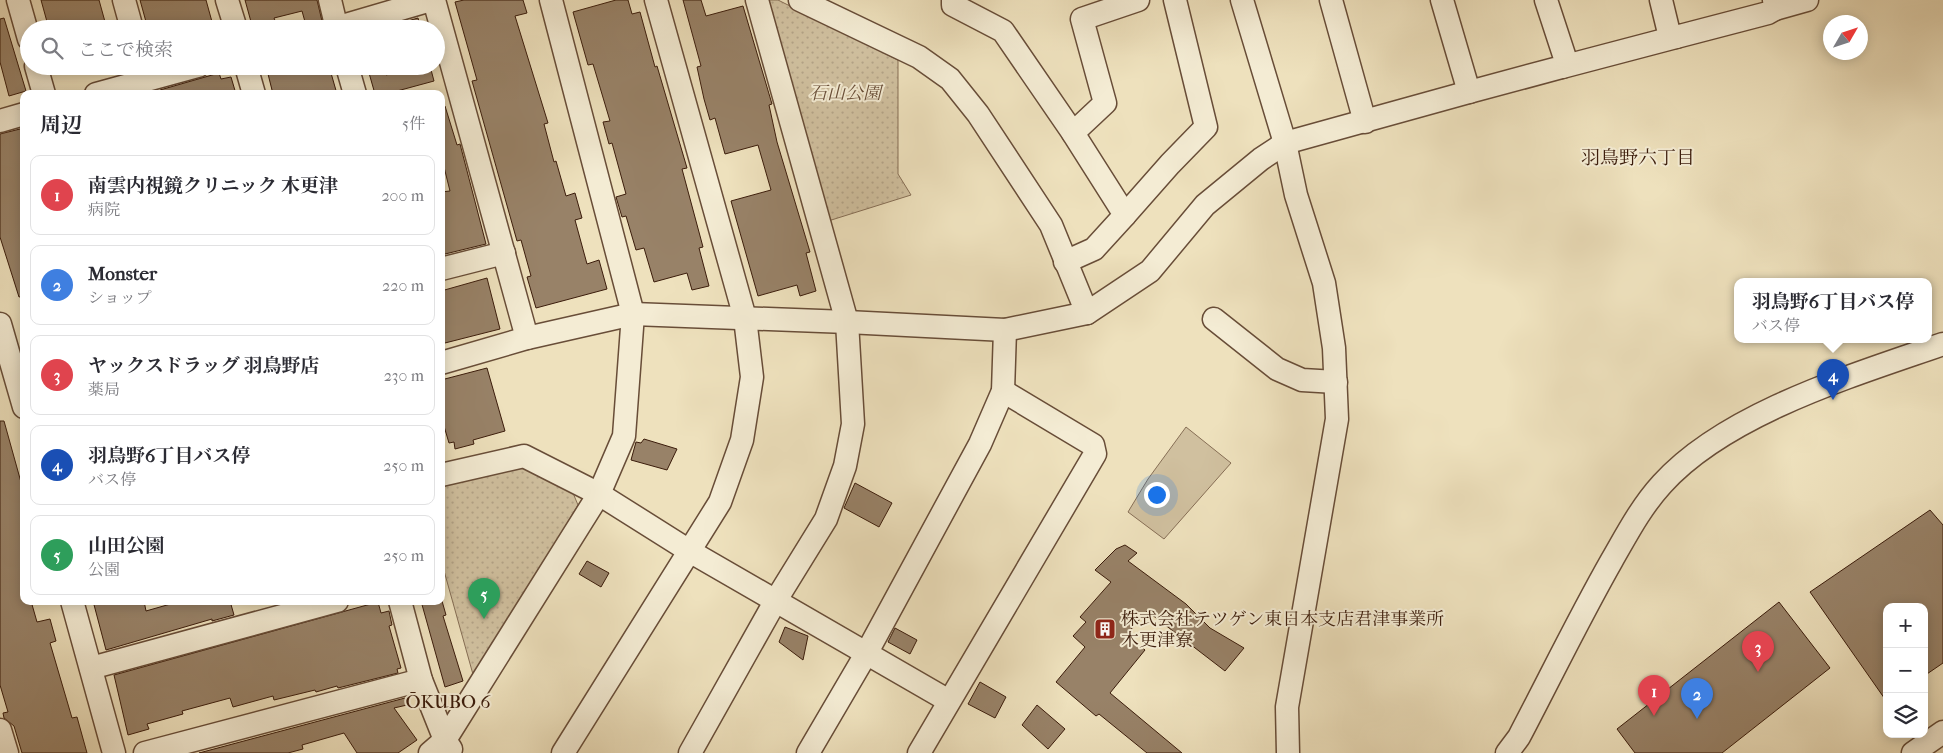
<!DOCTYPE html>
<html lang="ja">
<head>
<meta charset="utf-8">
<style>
	body { margin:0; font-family:"IM FELL French Canon","Noto Serif JP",serif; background:#f2f2f3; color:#2b2b33 }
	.controls { position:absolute; right:15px; bottom:15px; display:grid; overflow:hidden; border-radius:10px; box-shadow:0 2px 12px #0003 }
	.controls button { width:45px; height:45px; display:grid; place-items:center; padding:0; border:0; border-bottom:1px solid #e1e1e2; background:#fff; color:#2b2b33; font:25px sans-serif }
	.compass { position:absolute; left:1823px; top:15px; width:45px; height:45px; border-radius:50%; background:#fff; box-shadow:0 2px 12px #0003; rotate:51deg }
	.you { position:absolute; left:1156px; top:494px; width:18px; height:18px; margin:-12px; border:4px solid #fff; border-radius:50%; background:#1a73e8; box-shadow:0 0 0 8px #1a73e833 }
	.badge { display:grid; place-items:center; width:32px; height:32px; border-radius:50%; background:#8f2418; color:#fff; font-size:16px; font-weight:700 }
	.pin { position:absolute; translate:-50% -41px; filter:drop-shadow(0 1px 2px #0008) }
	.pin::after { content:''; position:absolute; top:26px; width:18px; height:15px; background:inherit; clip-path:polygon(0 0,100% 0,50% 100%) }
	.popup { position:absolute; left:1734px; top:278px; width:198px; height:65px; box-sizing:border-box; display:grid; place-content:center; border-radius:10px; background:#fff; filter:drop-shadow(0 1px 4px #0005); font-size:16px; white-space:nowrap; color:#7c7c81 }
	.popup b { font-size:19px; color:#2b2b33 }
	.popup::after { content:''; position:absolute; left:50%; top:100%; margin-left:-10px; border:10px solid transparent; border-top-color:#fff }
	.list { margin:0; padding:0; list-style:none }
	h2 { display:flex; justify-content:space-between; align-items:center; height:65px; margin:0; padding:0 20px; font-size:21px }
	h2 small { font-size:16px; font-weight:400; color:#7c7c81 }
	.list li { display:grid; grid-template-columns:32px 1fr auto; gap:15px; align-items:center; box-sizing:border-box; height:80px; margin:0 10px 10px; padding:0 10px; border:1px solid #e1e1e2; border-radius:10px }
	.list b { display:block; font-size:19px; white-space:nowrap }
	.list p { margin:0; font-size:16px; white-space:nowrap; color:#7c7c81 }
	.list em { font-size:16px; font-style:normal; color:#7c7c81 }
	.icon { flex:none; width:28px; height:28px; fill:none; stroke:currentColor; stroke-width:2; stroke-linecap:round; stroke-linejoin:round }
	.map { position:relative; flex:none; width:1943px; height:753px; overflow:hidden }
	.search { position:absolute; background:#fff; box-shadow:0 2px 12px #0003; left:20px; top:20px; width:425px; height:55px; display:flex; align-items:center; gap:12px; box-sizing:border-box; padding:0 18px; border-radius:28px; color:#7c7c81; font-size:19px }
	.panel { position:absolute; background:#fff; box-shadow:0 2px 12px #0003; left:20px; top:90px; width:425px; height:515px; border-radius:10px }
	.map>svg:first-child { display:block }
	.park { fill:url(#park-dots); stroke:#866e55 }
	.pitch { fill:#d0c09f; stroke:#866e55 }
	.building { fill:#988268; stroke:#3b1c0b }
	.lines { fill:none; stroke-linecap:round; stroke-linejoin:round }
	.minor-casing { stroke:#684d38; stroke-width:25 }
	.minor { stroke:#f4ecd4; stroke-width:22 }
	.labels { text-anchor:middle; stroke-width:4; stroke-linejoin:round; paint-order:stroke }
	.park-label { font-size:18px; font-style:italic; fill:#684d37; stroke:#f4ecd4 }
	.poi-label { font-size:18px; fill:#3b1c0b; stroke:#f4ecd4; text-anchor:start }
	.neighbourhood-label { font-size:19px; fill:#3b1c0b; stroke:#f4ecd4 }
</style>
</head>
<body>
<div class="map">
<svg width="1943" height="753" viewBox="0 0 1943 753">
	<defs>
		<pattern id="park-dots" width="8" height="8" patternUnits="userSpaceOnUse" patternTransform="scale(1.25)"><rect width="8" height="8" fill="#d0c09f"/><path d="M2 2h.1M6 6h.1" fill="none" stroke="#b4a488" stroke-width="1.8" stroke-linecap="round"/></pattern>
	</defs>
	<rect width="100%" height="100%" fill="#eee1bd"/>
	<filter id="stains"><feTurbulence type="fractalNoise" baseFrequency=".004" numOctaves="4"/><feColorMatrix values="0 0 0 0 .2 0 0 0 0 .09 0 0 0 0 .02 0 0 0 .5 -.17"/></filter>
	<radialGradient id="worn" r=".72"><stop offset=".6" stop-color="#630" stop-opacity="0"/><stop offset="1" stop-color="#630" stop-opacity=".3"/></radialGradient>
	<g class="park">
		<path d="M767 0H778L898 60V174L911 195 825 222Z"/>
		<path d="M520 462 573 493 578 505 474 678 441 560V484Z"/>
	</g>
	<path class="pitch" d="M1186 427 1231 463 1164 539 1128 512 1148 479Z"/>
	<g class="building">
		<path d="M41 0H99L107 29H49Z"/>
		<path d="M140 0H206L214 29H148Z"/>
		<path d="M245 0H317L322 21 319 29H307L302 11 274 18 276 23 253 29Z"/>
		<path d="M464 0H523L527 13 515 16 548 123 544 124 554 162 556 161 566 196 575 193 582 218 575 220 587 264 599 260 607 289 536 308 527 277 531 276 521 240 517 241 472 81 477 80 455 2Z"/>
		<path d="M616 0H628L632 14 640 12 655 67 657 66 687 168 682 169 703 247 699 248 709 286 692 290 687 273 654 282 644 248 636 250 626 216 622 217 616 197 626 194 612 143 609 144 603 122 610 121 593 64 588 65 573 12Z"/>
		<path d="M683 0H701L706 16 743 6 772 104 769 105 777 142 810 252 806 253 816 291 800 296 797 285 758 296 731 201 771 190 758 145 725 154 715 118 710 120 704 99 697 67 701 66Z"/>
		<path d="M4 18 26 91 9 96 0 62V19Z"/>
		<path d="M418 18 421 29H380Z"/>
		<path d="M266 66H329L337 94H273Z"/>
		<path d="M418 66H430L434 81 386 94H375L369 73 384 69 386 75Z"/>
		<path d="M219 73 221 79 231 77 236 94H160V90Z"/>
		<path d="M441 106H445L457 145 460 144 486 244 441 255V192L450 191 441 155Z"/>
		<path d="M24 128V296L19 297 0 237V134Z"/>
		<path d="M487 278 500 329 441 344V291Z"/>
		<path d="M487 368 505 431 473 440 474 444 455 449 454 442 449 443 441 416V380Z"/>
		<path d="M0 421H4L24 493V601H31L37 622 50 619 56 641 50 643 72 718 77 717 87 753H22L14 726 4 718 3 713 8 712 0 685Z"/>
		<path d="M644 439 677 449 667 470 631 460 636 442 641 443Z"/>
		<path d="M855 483 892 503 879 527 844 508Z"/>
		<path d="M1930 510 1943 525V663L1924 676V607H1887V702L1810 592Z"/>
		<path d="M1125 545 1137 553 1128 561 1186 604 1210 628 1244 648 1225 671 1147 611 1127 634 1145 650 1110 693 1182 753H1147L1099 714 1096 716 1056 682 1085 647 1073 636 1086 622 1080 617 1111 582 1095 570 1116 549Z"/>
		<path d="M587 561 609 573 601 587 579 574Z"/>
		<path d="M93 601H144L146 611 181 601H230L234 615 212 621V619L106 650Z"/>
		<path d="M421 601H442L446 615 443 616 463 681 445 687Z"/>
		<path d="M378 602 381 613 389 611 392 625 389 626 401 668 397 669 398 673 338 688 337 686 316 692 315 690 274 700 273 696 233 707 230 698 182 711 183 714 147 724 149 729 128 735 114 675Z"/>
		<path d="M1779 602 1830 668 1722 753H1635L1617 729Z"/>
		<path d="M785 627 808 636 803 660 779 642Z"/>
		<path d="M895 628 917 640 910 654 888 642Z"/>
		<path d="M980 682 1006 697 995 718 968 704Z"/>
		<path d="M405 698 407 705 394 708 417 740 398 753H357L344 733 302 745 303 749 288 753H199Z"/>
		<path d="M1037 705 1065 729 1048 749 1022 725Z"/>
	</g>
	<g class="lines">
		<g class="minor-casing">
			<g id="minor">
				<path d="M18 0 29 39"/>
				<path d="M124 0 132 29"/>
				<path d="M227 0 236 29"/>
				<path d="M330 0 337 29"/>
				<path d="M434 0 527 338"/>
				<path d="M800 0 919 57 950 79 978 114 1051 225 1087 313"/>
				<path d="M953 0V5L1003 31 1073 133 1125 215 1094 249 1065 262"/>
				<path d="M1242 0 1285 143 1296 195 1324 283 1334 348 1337 419 1287 707 1288 753"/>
				<path d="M1331 0 1365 122"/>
				<path d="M1442 0 1469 92 1562 67 1565 58 1546 0"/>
				<path d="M1661 0 1669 33 1676 37 1768 13 1775 9 1774 0"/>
				<path d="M1775 9 1807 0"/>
				<path d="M332 29 431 0"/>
				<path d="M36 66 44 94"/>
				<path d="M246 66 254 94"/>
				<path d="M347 66 355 94"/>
				<path d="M1562 67 1676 37"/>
				<path d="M96 94 198 66"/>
				<path d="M0 121 24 114"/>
				<path d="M1073 133 1105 103 1082 19 1138 0"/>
				<path d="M1125 215 1170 164 1206 127 1175 0"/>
				<path d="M441 269 504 253"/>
				<path d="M1214 319 1277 369 1302 380 1336 382"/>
				<path d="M0 324 24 407"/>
				<path d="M441 363 527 338 633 314 847 322 1005 330 1087 313 1150 271 1205 205 1261 159 1285 143 1469 92"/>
				<path d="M441 475 524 456 599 494 691 552 949 701"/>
				<path d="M72 601 114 753"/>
				<path d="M400 601 421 680 445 740 451 749"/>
				<path d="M91 668 337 601"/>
				<path d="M0 730 7 753"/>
				<path d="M145 753 421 680"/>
				<path d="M430 753 445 740 599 494 624 436 633 314 551 0"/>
				<path d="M563 753 720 502 742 440 752 377 745 318 656 0"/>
				<path d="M690 753 776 600 826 519 845 466 853 424 847 322 757 0"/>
				<path d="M808 753 866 654 980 444 1003 391 1005 330"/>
				<path d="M919 753 1095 454 1093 445 1003 391"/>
				<path d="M1507 753 1519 737C1550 678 1579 618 1612 560 1627 534 1641 507 1662 484 1726 413 1854 375 1943 344"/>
				<path d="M1913 753 1943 732"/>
			</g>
		</g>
		<use href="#minor" class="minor"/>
	</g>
	<defs>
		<g id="building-square" transform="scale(1.125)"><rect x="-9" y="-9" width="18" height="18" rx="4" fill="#8f2418" stroke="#f4ecd4"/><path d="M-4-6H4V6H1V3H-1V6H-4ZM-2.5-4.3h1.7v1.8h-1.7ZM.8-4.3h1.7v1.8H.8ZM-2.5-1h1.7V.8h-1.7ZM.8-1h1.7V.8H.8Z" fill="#fff"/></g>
	</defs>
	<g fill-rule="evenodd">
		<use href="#building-square" x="1105" y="629"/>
	</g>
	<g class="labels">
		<g class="park-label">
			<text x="845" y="99">石山公園</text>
		</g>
		<g class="poi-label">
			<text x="1121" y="625">株式会社テツゲン東日本支店君津事業所<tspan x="1121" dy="21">木更津寮</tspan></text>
		</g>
		<g class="neighbourhood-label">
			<text x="1638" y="164">羽鳥野六丁目</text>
			<text x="448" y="708">ŌKUBO 6</text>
		</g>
	</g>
	<rect width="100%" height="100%" filter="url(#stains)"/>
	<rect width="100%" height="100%" fill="url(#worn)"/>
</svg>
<div class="controls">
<button>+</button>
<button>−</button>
<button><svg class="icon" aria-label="layers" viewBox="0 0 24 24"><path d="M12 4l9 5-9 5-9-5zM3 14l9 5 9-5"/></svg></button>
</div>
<svg class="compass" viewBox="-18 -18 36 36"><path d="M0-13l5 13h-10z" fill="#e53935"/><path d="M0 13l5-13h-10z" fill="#7c7c81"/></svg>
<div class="you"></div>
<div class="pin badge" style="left:1654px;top:716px;background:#e0444e">1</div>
<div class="pin badge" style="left:1697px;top:719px;background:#3f7fe0">2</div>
<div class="pin badge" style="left:1758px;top:672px;background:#e0444e">3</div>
<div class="pin badge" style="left:1833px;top:400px;background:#1a4fb4">4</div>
<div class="popup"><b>羽鳥野6丁目バス停</b>バス停</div>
<div class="pin badge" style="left:484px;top:619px;background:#2e9e5b">5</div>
<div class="search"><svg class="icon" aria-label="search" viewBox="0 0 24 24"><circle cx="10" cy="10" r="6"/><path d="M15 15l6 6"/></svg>ここで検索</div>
<section class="panel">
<h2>周辺<small>5件</small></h2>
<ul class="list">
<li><span class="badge" style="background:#e0444e">1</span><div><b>南雲内視鏡クリニック 木更津</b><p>病院</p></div><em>200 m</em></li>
<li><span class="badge" style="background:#3f7fe0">2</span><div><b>Monster</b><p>ショップ</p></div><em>220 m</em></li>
<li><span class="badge" style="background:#e0444e">3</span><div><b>ヤックスドラッグ 羽鳥野店</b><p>薬局</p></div><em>230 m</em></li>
<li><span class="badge" style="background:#1a4fb4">4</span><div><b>羽鳥野6丁目バス停</b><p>バス停</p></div><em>250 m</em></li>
<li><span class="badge" style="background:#2e9e5b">5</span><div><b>山田公園</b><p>公園</p></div><em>250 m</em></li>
</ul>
</section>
</div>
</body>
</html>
